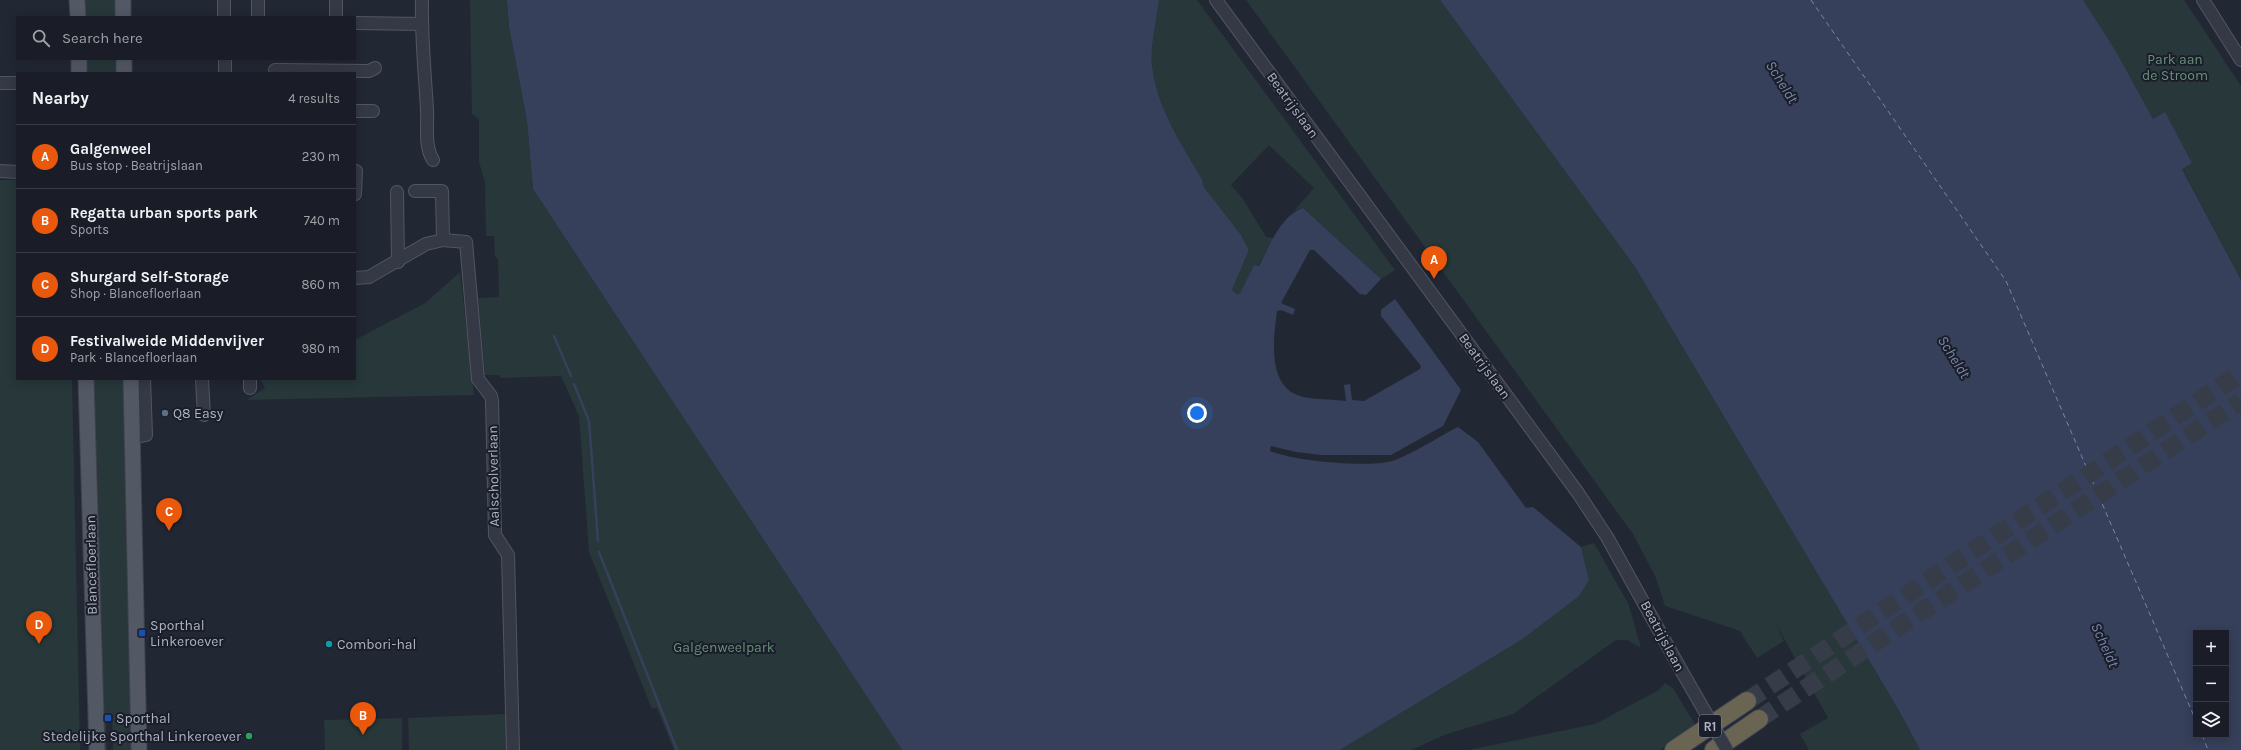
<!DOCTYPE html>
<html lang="en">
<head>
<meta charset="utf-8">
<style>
	body { margin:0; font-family:Karla,sans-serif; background:#23262f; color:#f1f3f6 }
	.controls { position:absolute; right:12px; bottom:12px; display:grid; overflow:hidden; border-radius:0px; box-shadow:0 2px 10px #0003 }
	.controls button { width:36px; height:36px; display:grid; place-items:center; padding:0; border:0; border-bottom:1px solid #383b44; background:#1a1d27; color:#f1f3f6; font:20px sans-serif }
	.you { position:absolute; left:1197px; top:413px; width:14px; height:14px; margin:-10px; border:3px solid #fff; border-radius:50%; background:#1a73e8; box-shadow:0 0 0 6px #1a73e833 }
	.badge { display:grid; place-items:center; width:26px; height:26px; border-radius:50%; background:#ea580c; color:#fff; font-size:13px; font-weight:700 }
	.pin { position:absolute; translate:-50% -33px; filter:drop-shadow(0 1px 2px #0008) }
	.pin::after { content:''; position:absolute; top:21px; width:14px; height:12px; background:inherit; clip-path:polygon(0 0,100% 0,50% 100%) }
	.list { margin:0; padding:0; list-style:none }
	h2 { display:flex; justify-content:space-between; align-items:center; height:52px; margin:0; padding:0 16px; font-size:17px }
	h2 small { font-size:13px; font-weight:400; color:#9fa2a7 }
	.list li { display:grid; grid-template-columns:26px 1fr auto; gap:12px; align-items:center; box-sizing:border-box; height:64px; padding:0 16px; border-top:1px solid #383b44 }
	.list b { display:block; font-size:15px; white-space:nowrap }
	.list p { margin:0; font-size:13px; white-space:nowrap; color:#9fa2a7 }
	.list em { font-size:13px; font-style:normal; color:#9fa2a7 }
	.icon { flex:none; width:22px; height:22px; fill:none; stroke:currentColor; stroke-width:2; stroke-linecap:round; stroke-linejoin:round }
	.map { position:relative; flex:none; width:2241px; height:750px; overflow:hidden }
	.search { position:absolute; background:#1a1d27; box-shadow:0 2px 10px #0003; left:16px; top:16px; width:340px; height:44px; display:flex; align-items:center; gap:10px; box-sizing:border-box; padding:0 14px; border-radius:0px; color:#9fa2a7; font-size:15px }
	.panel { position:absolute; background:#1a1d27; box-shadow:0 2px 10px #0003; left:16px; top:72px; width:340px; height:308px; border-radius:0px }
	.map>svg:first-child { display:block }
	.green { fill:#27373a }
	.water { fill:#37405a; fill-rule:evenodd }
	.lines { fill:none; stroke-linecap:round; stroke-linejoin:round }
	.stream { stroke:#37405a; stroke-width:2.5 }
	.ferry { stroke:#7a86a8; stroke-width:1; stroke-dasharray:5 4; stroke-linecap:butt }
	.highway-tunnel { stroke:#373c49; stroke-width:18; stroke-dasharray:18 9; stroke-linecap:butt }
	.minor-casing { stroke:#525663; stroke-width:14 }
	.major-casing { stroke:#3e424f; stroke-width:17 }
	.highway-casing { stroke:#3f4350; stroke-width:20 }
	.minor { stroke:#353945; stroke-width:12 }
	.major { stroke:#535865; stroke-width:15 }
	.highway { stroke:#6a6553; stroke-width:18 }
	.minor-bridge-casing { stroke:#525663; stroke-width:14; stroke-linecap:butt }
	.minor-bridge { stroke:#353945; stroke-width:12 }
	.service-dot { fill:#5c6f8a; stroke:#1a1e2a; stroke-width:1.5 }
	.transit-dot { fill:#1a4fb4; stroke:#1a1e2a; stroke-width:1.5 }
	.culture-dot { fill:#0f9aa8; stroke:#1a1e2a; stroke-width:1.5 }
	.leisure-dot { fill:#2e9e5b; stroke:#1a1e2a; stroke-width:1.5 }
	.labels { text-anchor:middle; stroke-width:4; stroke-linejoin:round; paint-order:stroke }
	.shield { fill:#1a1e2a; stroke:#828694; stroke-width:1 }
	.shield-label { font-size:13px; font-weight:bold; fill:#afb3c2 }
	.park-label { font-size:14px; fill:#699078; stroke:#1a1e2a }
	.street-label { font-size:14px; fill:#afb3c2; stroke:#1a1e2a }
	.poi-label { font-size:14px; fill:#afb3c2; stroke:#1a1e2a; text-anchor:start }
	.water-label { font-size:15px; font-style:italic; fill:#7a86a8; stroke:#1a1e2a }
</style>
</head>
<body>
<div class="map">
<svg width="2241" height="750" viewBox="0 0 2241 750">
	<rect width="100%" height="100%" fill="#222734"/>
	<g class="green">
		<rect x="82" y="0" width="35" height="17"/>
		<path d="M470 0H507L509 27 527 121 533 189 902 750H674L657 708 652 709 589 552 579 416 561 376 500 378V375H485L478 298 499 297 498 259 495 256 494 236H486L485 182 479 162V119L472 114Z"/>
		<path d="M1159 0H1197L1395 270 1381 279 1303 208 1294 211 1314 188 1269 145 1231 185 1243 199 1266 237 1274 238 1258 266 1254 265 1240 293 1238 295 1232 290 1249 250 1241 235 1202 186V179C1181 143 1156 107 1152 64 1150 46 1157 19 1159 0Z"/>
		<path d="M1246 0H1440L1635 267 1898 709 1920 750H1809L1800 734 1828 718 1776 624 1784 641 1757 658 1740 631 1665 606 1655 576 1633 534Z"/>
		<path d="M2083 0H2184L2241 86V280L2182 168 2192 163 2165 113 2153 119Z"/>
		<path d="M83 59H118L119 73H83Z"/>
		<path d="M0 180H17V379H72L80 750H0Z"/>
		<path d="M460 272 474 395 247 400 265 388 260 379H355V340L425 303Z"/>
		<path d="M90 379H126L136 750H113L112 717H106L107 750H102Z"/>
		<path d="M1594 543 1629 605 1641 648 1627 640H1616L1513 714 1447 734 1411 750H1340L1521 640 1589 580 1581 547Z"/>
		<path d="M1665 683 1673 688 1696 726 1660 750H1468L1595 724 1659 690Z"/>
		<path d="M506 714V750H409L408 718Z"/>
		<path d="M402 718V750H325L324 720Z"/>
	</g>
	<g class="water">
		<path d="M507 0H1159C1157 19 1150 46 1152 64 1156 107 1181 143 1202 179L1203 186 1241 235 1249 250 1232 290 1238 295 1240 293 1254 265 1259 266C1269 247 1281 215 1303 208L1381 279 1366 295 1360 294 1314 250H1310L1281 303 1295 309 1293 315 1281 310 1277 311C1274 336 1266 386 1300 396 1314 400 1331 399 1346 401L1344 385 1350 384 1352 400 1364 401 1420 369 1421 366 1381 316V310L1395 299 1461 390 1443 426 1391 455H1322L1296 452 1271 446 1270 451C1294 461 1367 468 1392 461 1409 456 1440 436 1458 427L1478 442 1526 508 1533 507 1581 547 1589 580 1579 596 1521 640 1340 750H902L533 189 527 121 509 27Z"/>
		<path d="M1440 0H2083L2115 50 2153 119 2165 112 2192 163 2182 169 2241 280V750H1920L1898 709 1635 267ZM2196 633H2226V735H2196Z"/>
	</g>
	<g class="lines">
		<g class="stream">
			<path d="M554 336 571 376"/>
			<path d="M574 384 589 421 598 541"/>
			<path d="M599 552 677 750"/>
		</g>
		<g class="ferry">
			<path d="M1811 0 2006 281 2196 721"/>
			<path d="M2202 735 2208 750"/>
		</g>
		<g class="highway-tunnel">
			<path d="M1747 701 2241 373"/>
			<path d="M1759 719 2241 401"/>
		</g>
		<g class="minor-casing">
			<g id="minor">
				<path d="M224 0V17"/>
				<path d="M422 0C421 37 425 73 427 110 428 126 424 146 433 160"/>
				<path d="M1216 0 1578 493 1607 537 1681 670"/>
				<path d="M2203 0 2241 60"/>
				<path d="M258 17V0"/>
				<path d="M336 17V0"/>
				<path d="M355 23 422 24"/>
				<path d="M225 59V73"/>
				<path d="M275 70 369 71 375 68"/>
				<path d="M0 83H17"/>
				<path d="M355 111H373"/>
				<path d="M0 171 17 172"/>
				<path d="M397 192 398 262"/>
				<path d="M355 194 356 171"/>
				<path d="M443 240 466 242 478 379 491 396 492 401 495 535 508 555 513 750"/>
				<path d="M355 278 369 277 426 244 443 240 442 191H415"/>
				<path d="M202 379 204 415"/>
				<path d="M250 379V388"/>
				<path d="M132 438 146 435 144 379"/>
			</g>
		</g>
		<g class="major-casing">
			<g id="major">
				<path d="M77 0 78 17"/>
				<path d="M123 0V17"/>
				<path d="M79 59V73"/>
				<path d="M124 59V73"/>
				<path d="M86 379 97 750"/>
				<path d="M131 379 139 750"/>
			</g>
		</g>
		<g class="highway-casing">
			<g id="highway">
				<path d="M1674 750 1747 701"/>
				<path d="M1714 750 1759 719"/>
			</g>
		</g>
		<use href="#minor" class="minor"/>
		<use href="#major" class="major"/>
		<use href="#highway" class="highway"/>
		<g class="minor-bridge-casing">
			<path id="minor-bridge" d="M1681 670 1727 750"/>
		</g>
		<use href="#minor-bridge" class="minor-bridge"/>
	</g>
	<circle class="service-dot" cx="165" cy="413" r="4"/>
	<g class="transit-dot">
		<rect x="138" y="629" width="8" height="8" rx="2"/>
		<rect x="104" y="714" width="8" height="8" rx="2"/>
	</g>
	<circle class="culture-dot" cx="329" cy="644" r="4"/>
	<circle class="leisure-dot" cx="249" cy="736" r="4"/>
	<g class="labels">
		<rect class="shield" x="1699" y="715" width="22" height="22" rx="3"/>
		<g class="shield-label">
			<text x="1710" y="731">R1</text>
		</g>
		<g class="park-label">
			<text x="2175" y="64">Park aan<tspan x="2175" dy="16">de Stroom</tspan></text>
			<text x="724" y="652">Galgenweelpark</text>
		</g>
		<g class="street-label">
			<text transform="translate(1293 105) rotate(54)" y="5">Beatrijslaan</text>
			<text transform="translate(1485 366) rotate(54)" y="5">Beatrijslaan</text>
			<text transform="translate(493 476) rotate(-91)" y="5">Aalscholverlaan</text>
			<text transform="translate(91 565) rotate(-91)" y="5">Blancefloerlaan</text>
			<text transform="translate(1663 636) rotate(62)" y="5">Beatrijslaan</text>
		</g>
		<g class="poi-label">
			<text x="173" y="418">Q8 Easy</text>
			<text x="150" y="630">Sporthal<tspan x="150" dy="16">Linkeroever</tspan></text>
			<text x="337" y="649">Combori-hal</text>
			<text x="116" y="723">Sporthal</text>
			<text x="241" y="741" text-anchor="end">Stedelijke Sporthal Linkeroever</text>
		</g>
		<g class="water-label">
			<text transform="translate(1782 82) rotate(58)" y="5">Scheldt</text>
			<text transform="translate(1954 357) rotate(58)" y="5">Scheldt</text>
			<text transform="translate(2105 645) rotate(66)" y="5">Scheldt</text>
		</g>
	</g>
</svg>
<div class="controls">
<button>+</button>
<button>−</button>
<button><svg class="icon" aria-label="layers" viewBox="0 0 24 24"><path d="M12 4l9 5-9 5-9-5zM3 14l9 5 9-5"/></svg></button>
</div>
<div class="you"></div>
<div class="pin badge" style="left:1434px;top:279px">A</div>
<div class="pin badge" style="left:363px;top:735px">B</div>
<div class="pin badge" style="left:169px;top:531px">C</div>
<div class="pin badge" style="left:39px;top:644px">D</div>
<div class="search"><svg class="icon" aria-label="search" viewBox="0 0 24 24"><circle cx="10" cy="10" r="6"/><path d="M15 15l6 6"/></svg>Search here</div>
<section class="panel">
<h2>Nearby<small>4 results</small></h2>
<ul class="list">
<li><span class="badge">A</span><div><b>Galgenweel</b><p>Bus stop · Beatrijslaan</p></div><em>230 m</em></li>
<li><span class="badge">B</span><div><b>Regatta urban sports park</b><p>Sports</p></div><em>740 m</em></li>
<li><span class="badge">C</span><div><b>Shurgard Self-Storage</b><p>Shop · Blancefloerlaan</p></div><em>860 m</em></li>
<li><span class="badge">D</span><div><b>Festivalweide Middenvijver</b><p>Park · Blancefloerlaan</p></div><em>980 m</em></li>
</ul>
</section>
</div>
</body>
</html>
